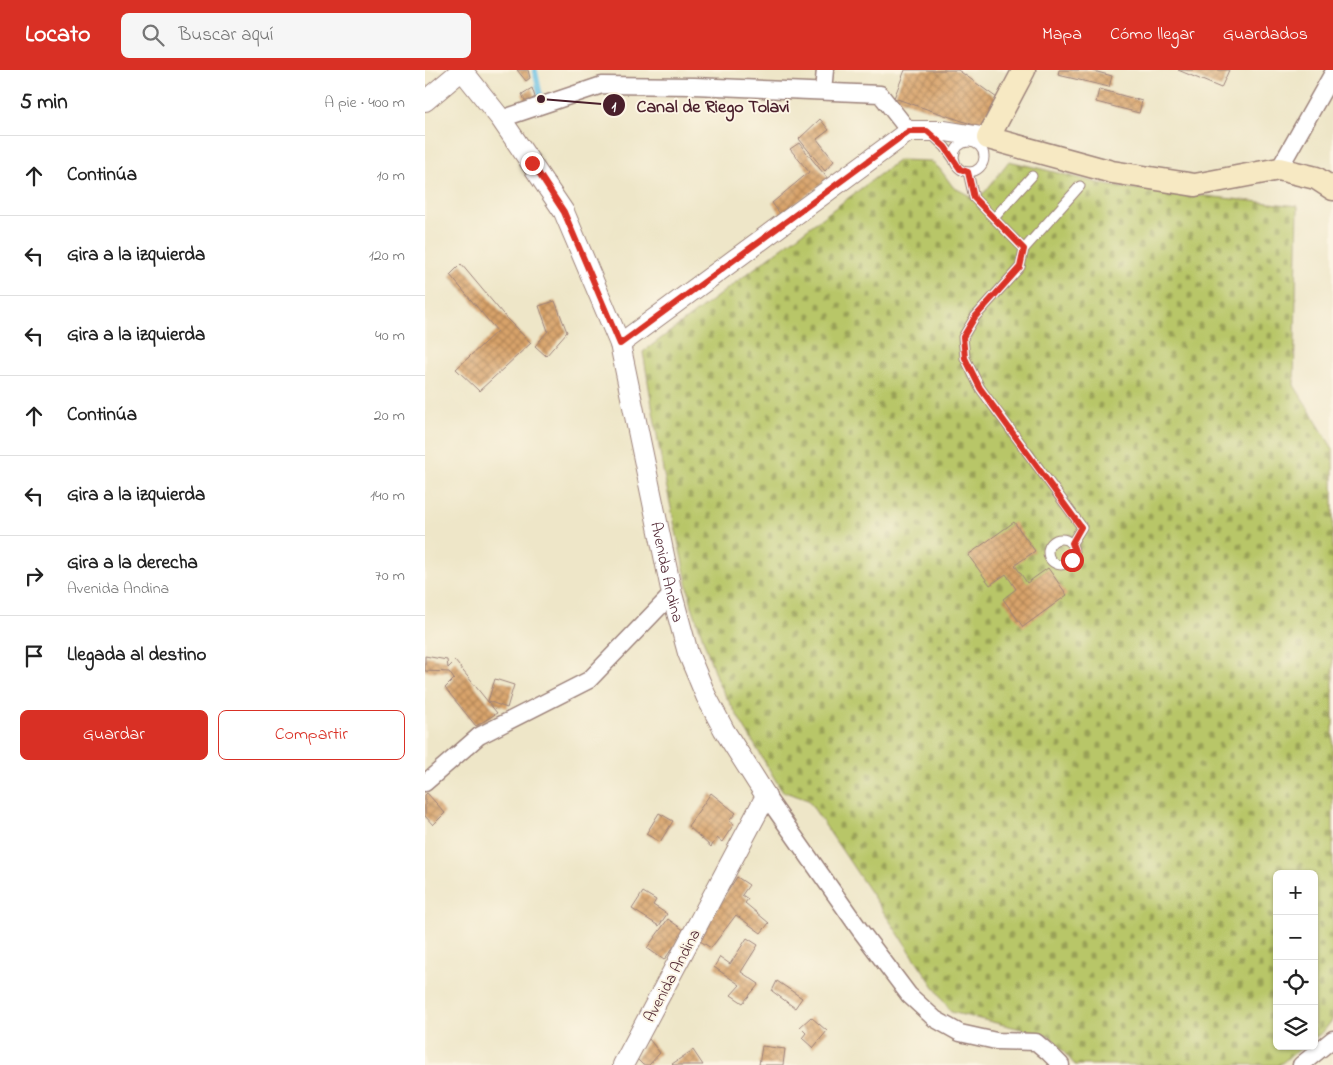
<!DOCTYPE html>
<html lang="es">
<head>
<meta charset="utf-8">
<style>
	body { margin:0; font-family:"Indie Flower",sans-serif; background:#f6f6f6; color:#222 }
	.controls { position:absolute; right:15px; bottom:15px; display:grid; overflow:hidden; border-radius:8px; box-shadow:0 1px 4px #0004 }
	.controls button { width:45px; height:45px; display:grid; place-items:center; padding:0; border:0; border-bottom:1px solid #e0e0e0; background:#fff; color:#222; font:25px sans-serif }
	.stop { position:absolute; width:15px; height:15px; margin:-11px; border:4px solid #d93025; border-radius:50%; background:#fff }
	.stop.end { background:#d93025; border-color:#fff; box-shadow:0 1px 5px #0008 }
	.list { margin:0; padding:0; list-style:none }
	h2 { display:flex; justify-content:space-between; align-items:center; height:65px; margin:0; padding:0 20px; font-size:21px }
	h2 small { font-size:16px; font-weight:400; color:#767676 }
	.list li { display:grid; grid-template-columns:32px 1fr auto; gap:15px; align-items:center; box-sizing:border-box; height:80px; padding:0 20px; border-top:1px solid #e0e0e0 }
	.list b { display:block; font-size:19px; white-space:nowrap }
	.list p { margin:0; font-size:16px; white-space:nowrap; color:#767676 }
	.list em { font-size:16px; font-style:normal; color:#767676 }
	.actions { display:flex; gap:10px; padding:15px 20px }
	.actions a { flex:1; padding:11px 0; border:1px solid #d93025; border-radius:8px; text-align:center; font-size:18px; color:#d93025 }
	.actions .main { background:#d93025; color:#fff }
	.icon { flex:none; width:28px; height:28px; fill:none; stroke:currentColor; stroke-width:2; stroke-linecap:round; stroke-linejoin:round }
	.map { position:relative; flex:none; width:908px; height:995px; overflow:hidden }
	header { display:flex; align-items:center; gap:30px; box-sizing:border-box; height:70px; padding:0 25px; background:#d93025; color:#fff }
	header strong { font-size:24px }
	nav { display:flex; gap:28px; margin-inline-start:auto; font-size:18px }
	.search { width:350px; height:45px; background:#f6f6f6; display:flex; align-items:center; gap:12px; box-sizing:border-box; padding:0 18px; border-radius:8px; color:#767676; font-size:19px }
	main { display:flex }
	aside { flex:1; background:#fff }
	.map>svg:first-child { display:block }
	.cemetery { fill:url(#cemetery-stones); stroke:#81724a }
	.lines { fill:none; stroke-linecap:round; stroke-linejoin:round }
	.stream { stroke:#66bfe4; stroke-width:5.5 }
	.building { fill:url(#building-cross-hatch) }
	.service-casing { stroke:#9c827a; stroke-width:11 }
	.minor-casing { stroke:#9c827a; stroke-width:19 }
	.tertiary-casing { stroke:#9c827a; stroke-width:22 }
	.secondary-casing { stroke:#9c827a; stroke-width:25 }
	.service { stroke:#fff; stroke-width:9 }
	.minor { stroke:#fff; stroke-width:16 }
	.tertiary { stroke:#fff; stroke-width:20 }
	.secondary { stroke:#f7e9c3; stroke-width:22 }
	.route { stroke:#d93025; stroke-width:6 }
	.labels { text-anchor:middle; stroke-width:4; stroke-linejoin:round; paint-order:stroke }
	.street-label { font-size:16px; fill:#4a1f2b; stroke:#fcf5e5 }
	.leader { fill:none; stroke:#4a1f2b; stroke-width:2 }
	.callout-dot { fill:#4a1f2b; stroke:#fcf5e5; stroke-width:2 }
	.mark-label { font-size:15px; text-anchor:middle; font-weight:bold; fill:#fff }
	.callout-label { font-size:18px; text-anchor:middle; font-weight:bold; fill:#4a1f2b; stroke:#fcf5e5; stroke-width:4; stroke-linejoin:round; paint-order:stroke }
</style>
</head>
<body>
<header>
<strong>Locato</strong>
<div class="search"><svg class="icon" aria-label="search" viewBox="0 0 24 24"><circle cx="10" cy="10" r="6"/><path d="M15 15l6 6"/></svg>Buscar aquí</div>
<nav><a>Mapa</a><a>Cómo llegar</a><a>Guardados</a></nav>
</header>
<main>
<aside>
<h2>5 min<small>A pie · 400 m</small></h2>
<ul class="list">
<li><svg class="icon" aria-label="ahead" viewBox="0 0 24 24"><path d="M12 20V5M6 11l6-6 6 6"/></svg><div><b>Continúa</b></div><em>10 m</em></li>
<li><svg class="icon" aria-label="left" viewBox="0 0 24 24"><path d="M17 20v-9H6M10 6l-5 5 5 5"/></svg><div><b>Gira a la izquierda</b></div><em>120 m</em></li>
<li><svg class="icon" aria-label="left" viewBox="0 0 24 24"><path d="M17 20v-9H6M10 6l-5 5 5 5"/></svg><div><b>Gira a la izquierda</b></div><em>40 m</em></li>
<li><svg class="icon" aria-label="ahead" viewBox="0 0 24 24"><path d="M12 20V5M6 11l6-6 6 6"/></svg><div><b>Continúa</b></div><em>20 m</em></li>
<li><svg class="icon" aria-label="left" viewBox="0 0 24 24"><path d="M17 20v-9H6M10 6l-5 5 5 5"/></svg><div><b>Gira a la izquierda</b></div><em>140 m</em></li>
<li><svg class="icon" aria-label="right" viewBox="0 0 24 24"><path d="M7 20v-9h11M14 6l5 5-5 5"/></svg><div><b>Gira a la derecha</b><p>Avenida Andina</p></div><em>70 m</em></li>
<li><svg class="icon" aria-label="arrive" viewBox="0 0 24 24"><path d="M6 21V4h12l-3 4 3 4H6"/></svg><div><b>Llegada al destino</b></div></li>
</ul>
<div class="actions"><a class="main">Guardar</a><a>Compartir</a></div>
</aside>
<div class="map">
<svg width="908" height="995" viewBox="0 0 908 995">
	<defs>
		<pattern id="cemetery-stones" width="16" height="16" patternUnits="userSpaceOnUse" patternTransform="scale(1.25)"><rect width="16" height="16" fill="#b8c668"/><path d="M2 7V4a2 2 0 0 1 4 0v3zM10 15v-3a2 2 0 0 1 4 0v3z" fill="#98a056"/></pattern>
		<pattern id="building-cross-hatch" width="8" height="8" patternUnits="userSpaceOnUse" patternTransform="scale(1.25)"><rect width="8" height="8" fill="#d8a36a"/><path d="M0 0l8 8M0 8l8-8" fill="none" stroke="#b18457"/></pattern>
	</defs>
	<rect width="100%" height="100%" fill="#fcf5e5"/>
	<filter id="ink" filterUnits="userSpaceOnUse"><feTurbulence type="fractalNoise" baseFrequency=".02" numOctaves="2"/><feDisplacementMap in="SourceGraphic" scale="10" xChannelSelector="R" yChannelSelector="G"/><feConvolveMatrix kernelMatrix="1 2 1 2 8 2 1 2 1" color-interpolation-filters="sRGB"/></filter>
	<filter id="wash" filterUnits="userSpaceOnUse"><feTurbulence type="fractalNoise" baseFrequency=".0096" numOctaves="4" result="noise"/><feDisplacementMap in="SourceGraphic" scale="20" xChannelSelector="R" yChannelSelector="G"/><feGaussianBlur stdDeviation="1.12" result="paint"/><feColorMatrix in="noise" values="0 0 0 0 0 0 0 0 0 0 0 0 0 0 0 0 0 1.4 0 .05"/><feComposite in="paint" operator="in"/></filter>
	<g filter="url(#wash)">
		<rect width="100%" height="100%" fill="#eee6c8"/>
		<path class="cemetery" d="M474 90 506 91 515 99 528 117 549 128 560 122 584 91 686 116 873 136 869 315 908 379V949L898 962 889 968V804H852V976H879L854 995H650L625 966 526 942 383 730 357 721 293 613 267 536 238 400 218 282Z"/>
		<g class="lines">
			<path class="stream" d="M110 0 116 29 113 34"/>
		</g>
		<g id="blocks">
			<g class="building">
				<path d="M92 0H103L105 8 101 11Z"/>
				<path d="M480 0H533L572 28 555 57 469 28Z"/>
				<path d="M634 0H665L687 6 684 17 633 5Z"/>
				<path d="M753 0H804L796 18Z"/>
				<path d="M107 18 110 27 101 33 97 24Z"/>
				<path d="M674 19 717 31 714 43 671 32Z"/>
				<path d="M395 49 404 60 392 69 409 91 400 101 374 69Z"/>
				<path d="M374 73 403 109 356 145 347 133 384 102 365 79Z"/>
				<path d="M36 194 83 250 106 273 54 321 31 299 72 261 25 205Z"/>
				<path d="M130 231 142 262 121 286 110 276 123 261 114 236Z"/>
				<path d="M589 452 610 481 590 495 602 513 623 498 642 525 598 557 578 529 591 519 581 504 565 515 543 485Z"/>
				<path d="M0 586 22 590 23 598 30 591 72 643 51 656 20 618 29 609 24 602 0 601Z"/>
				<path d="M70 609 89 615 82 638 63 631Z"/>
				<path d="M2 723 20 743 8 755 0 746V725Z"/>
				<path d="M286 723 311 743 304 751 309 754 297 772 292 768 286 777 263 756Z"/>
				<path d="M234 743 248 751 235 772 221 764Z"/>
				<path d="M312 807 324 815 317 825 323 829 320 833 344 853 336 863 311 845 286 878 272 869Z"/>
				<path d="M218 822 231 830 228 835 242 844 234 856 207 839Z"/>
				<path d="M243 849 260 861 239 890 222 878Z"/>
				<path d="M322 868 333 875 316 902 334 914 318 933 306 925 315 915 289 897 295 887 305 894Z"/>
				<path d="M352 911 377 928 370 938 347 921Z"/>
				<path d="M386 947 402 961 388 978 377 968 381 963 375 957Z"/>
				<path d="M224 969 235 983 224 995H218L211 988Z"/>
				<path d="M337 976 360 979 358 995H334Z"/>
				<path d="M268 980 278 995H248L247 994Z"/>
			</g>
		</g>
	</g>
	<g filter="url(#ink)">
		<use href="#blocks" fill-opacity="0" stroke="#9c827a" stroke-width="1"/>
		<g class="lines">
			<g class="service-casing">
				<g id="service">
					<path d="M506 64 520 77 530 91"/>
					<circle cx="544" cy="87" r="15"/>
					<path d="M543 102 549 128 599 179 595 197 550 247 538 267 540 288 555 318 657 457 647 473"/>
					<path d="M569 148 607 106"/>
					<path d="M599 179 655 116"/>
					<circle cx="636" cy="482" r="13"/>
				</g>
			</g>
			<g class="minor-casing">
				<g id="minor">
					<path d="M398 21 400 0"/>
					<path d="M76 49 177 15 269 16 455 24 484 61"/>
					<path d="M854 99 908 3"/>
					<path d="M0 713 54 666 164 610 247 524"/>
					<path d="M341 726 435 860 484 925 510 949 535 963 571 971 611 972 624 983 636 995"/>
					<path d="M876 995 908 969"/>
				</g>
			</g>
			<g class="tertiary-casing">
				<g id="tertiary">
					<path id="s1" d="M37 0 76 49 139 142 195 274 247 524 263 583 281 626 299 660 341 726 198 995"/>
					<path d="M0 31 37 0"/>
					<path d="M195 274 484 61H520L563 68"/>
				</g>
			</g>
			<g class="secondary-casing">
				<path id="secondary" d="M599 0 563 68 687 102 770 115 854 99 891 108 908 119"/>
			</g>
			<use href="#service" class="service"/>
			<use href="#minor" class="minor"/>
			<use href="#tertiary" class="tertiary"/>
			<use href="#secondary" class="secondary"/>
		</g>
	</g>
	<g class="lines" filter="url(#ink)">
		<path class="route" d="M107 93 139 142 195 274 484 61H502L520 77 535 99 543 102 549 128 599 179 595 197 550 247 538 267 540 288 555 318 656 457 647 473 650 481 647 490"/>
	</g>
	<g class="labels">
		<g class="street-label">
			<text dy="6" stroke="none"><textPath href="#s1" startOffset="551">Avenida Andina</textPath></text>
			<text transform="translate(246 905) rotate(-62)" y="6">Avenida Andina</text>
		</g>
	</g>
	<path class="leader" d="M116 29L189 35"/>
	<g class="callout-dot">
		<circle cx="116" cy="29" r="5"/>
		<circle cx="189" cy="35" r="12"/>
	</g>
	<g class="mark-label">
		<text x="189" y="41">1</text>
	</g>
	<g class="callout-label">
		<text x="288" y="42">Canal de Riego Tolavi</text>
	</g>
</svg>
<div class="controls">
<button>+</button>
<button>−</button>
<button><svg class="icon" aria-label="locate" viewBox="0 0 24 24"><circle cx="12" cy="12" r="6"/><path d="M12 2v4M12 18v4M2 12h4M18 12h4"/></svg></button>
<button><svg class="icon" aria-label="layers" viewBox="0 0 24 24"><path d="M12 4l9 5-9 5-9-5zM3 14l9 5 9-5"/></svg></button>
</div>
<div class="stop" style="left:647px;top:490px"></div>
<div class="stop end" style="left:107px;top:93px"></div>
</div>
</main>
</body>
</html>
